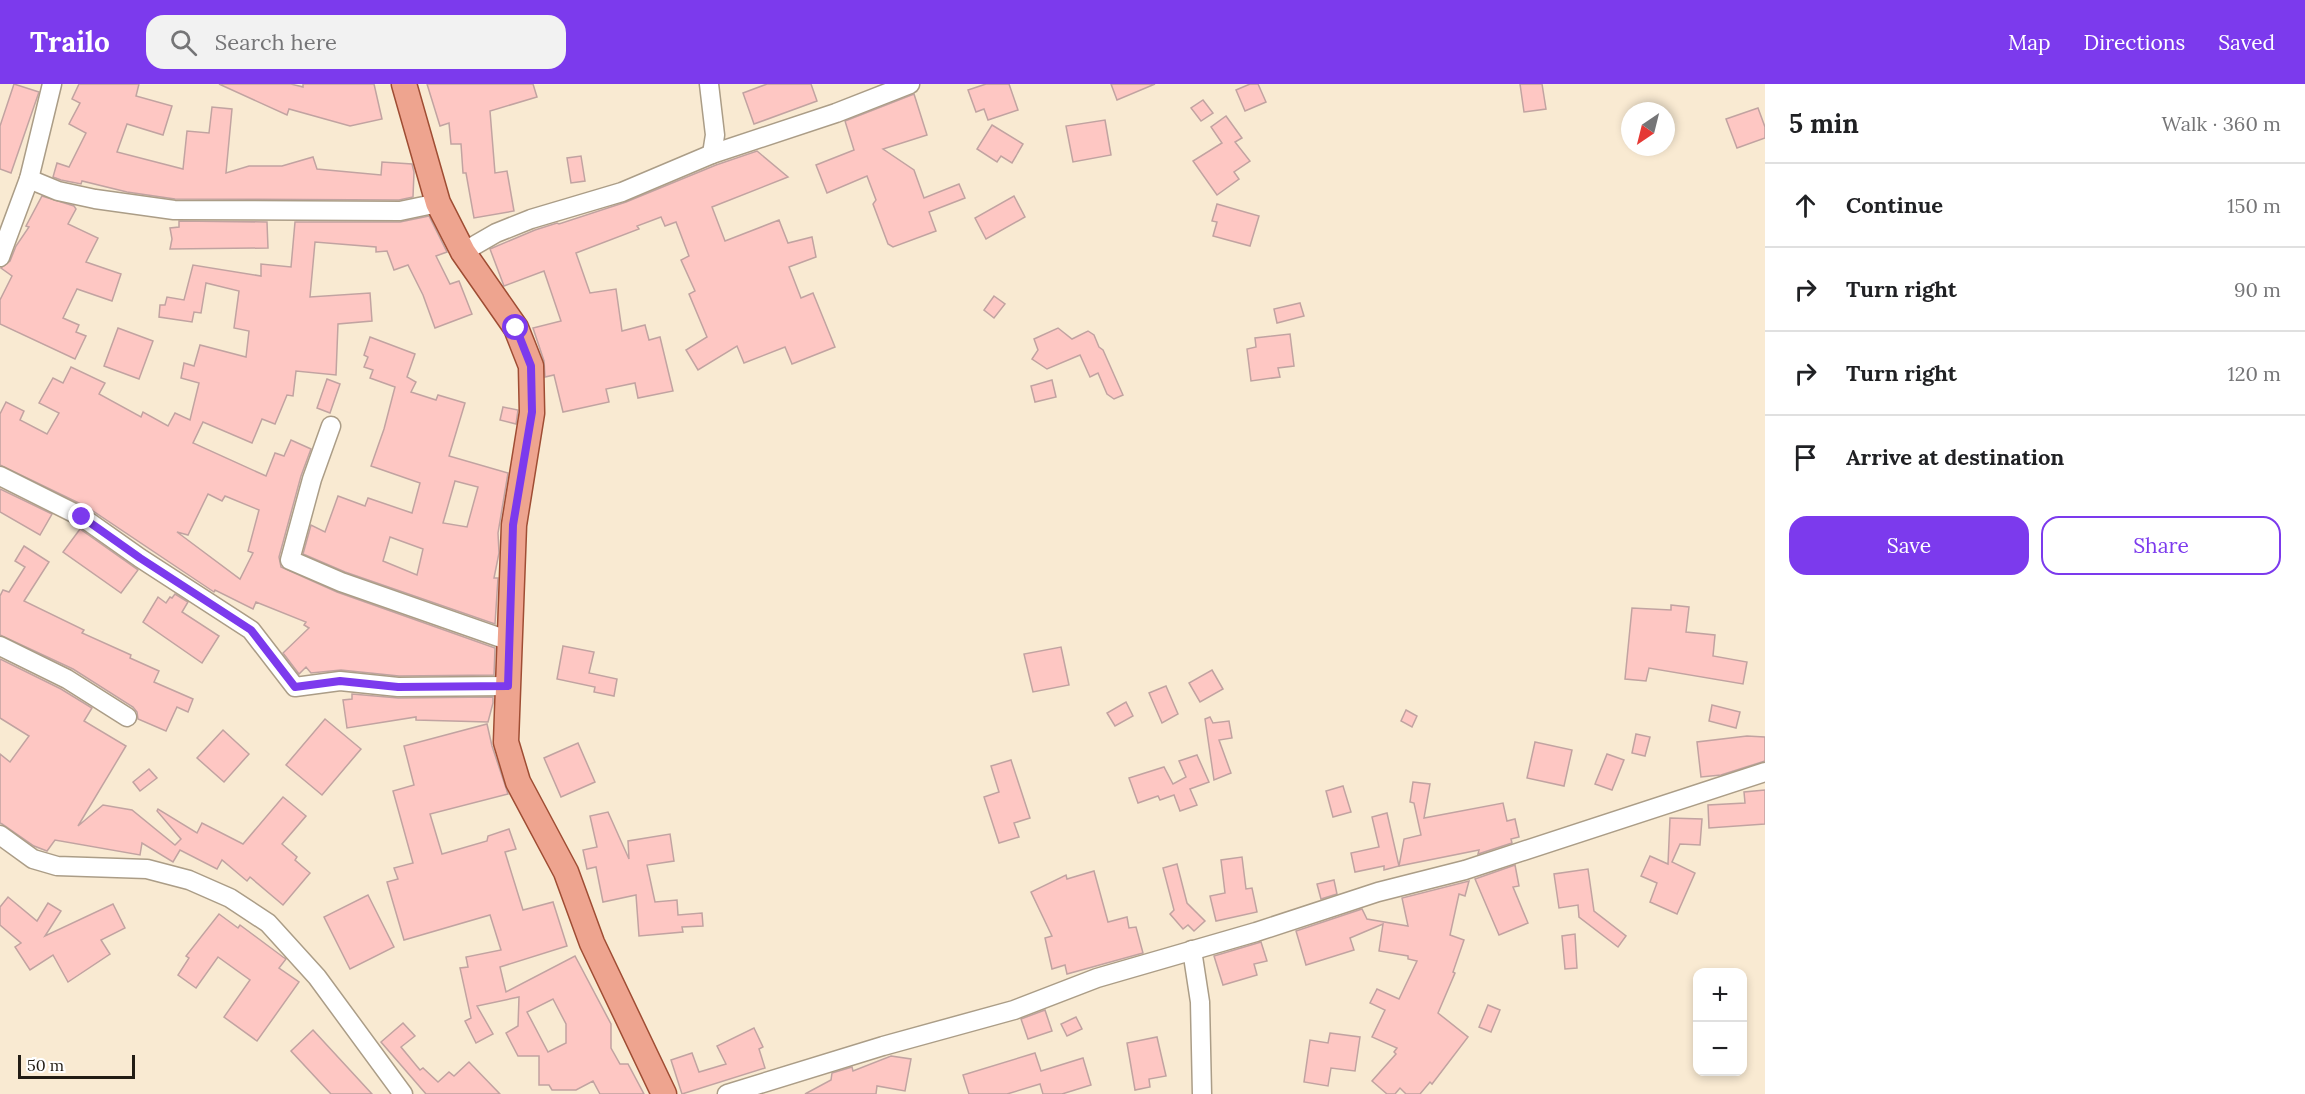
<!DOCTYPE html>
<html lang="en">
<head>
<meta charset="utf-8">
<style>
	body { margin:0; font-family:Lora,serif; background:#f2f2f2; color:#202124 }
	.controls { position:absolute; right:18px; bottom:18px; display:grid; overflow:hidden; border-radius:12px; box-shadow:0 3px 9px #0003 }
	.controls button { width:54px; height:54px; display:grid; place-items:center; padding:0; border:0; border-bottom:2px solid #e0e0e0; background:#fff; color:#202124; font:30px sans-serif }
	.compass { position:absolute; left:1621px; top:18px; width:54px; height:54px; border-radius:50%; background:#fff; box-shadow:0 3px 9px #0003; rotate:215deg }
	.scale { position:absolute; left:18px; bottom:15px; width:117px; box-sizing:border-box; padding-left:6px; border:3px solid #221c14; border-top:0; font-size:16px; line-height:21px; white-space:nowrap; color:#221c14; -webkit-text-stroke:4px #fff; paint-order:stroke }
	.stop { position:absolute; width:18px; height:18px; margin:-14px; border:4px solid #7c3aed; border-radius:50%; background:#fff }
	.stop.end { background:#7c3aed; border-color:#fff; box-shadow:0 2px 6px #0008 }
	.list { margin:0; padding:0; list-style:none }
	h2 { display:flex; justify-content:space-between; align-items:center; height:78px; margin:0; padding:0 24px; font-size:26px }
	h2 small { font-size:20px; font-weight:400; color:#757577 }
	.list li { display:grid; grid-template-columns:39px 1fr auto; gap:18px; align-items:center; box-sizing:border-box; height:84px; padding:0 24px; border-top:2px solid #e0e0e0 }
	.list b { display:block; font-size:22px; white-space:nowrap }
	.list em { font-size:20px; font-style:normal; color:#757577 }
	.actions { display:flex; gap:12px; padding:18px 24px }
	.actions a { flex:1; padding:14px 0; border:2px solid #7c3aed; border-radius:18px; text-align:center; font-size:21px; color:#7c3aed }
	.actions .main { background:#7c3aed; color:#fff }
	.icon { flex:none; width:33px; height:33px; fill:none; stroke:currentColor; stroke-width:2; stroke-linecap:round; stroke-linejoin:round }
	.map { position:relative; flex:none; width:1765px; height:1010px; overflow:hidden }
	header { display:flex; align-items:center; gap:36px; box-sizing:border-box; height:84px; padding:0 30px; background:#7c3aed; color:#fff }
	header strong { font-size:28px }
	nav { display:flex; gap:33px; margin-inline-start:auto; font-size:21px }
	.search { width:420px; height:54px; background:#f2f2f2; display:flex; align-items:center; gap:15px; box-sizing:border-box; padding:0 21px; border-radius:18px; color:#757577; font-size:22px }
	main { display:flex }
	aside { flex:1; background:#fff }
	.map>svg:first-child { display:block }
	.building { fill:#fec7c3; stroke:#c1a3a1; stroke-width:1.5; fill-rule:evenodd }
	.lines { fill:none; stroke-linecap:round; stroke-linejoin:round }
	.minor-casing { stroke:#ab9d87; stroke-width:21 }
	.major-casing { stroke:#9f4d34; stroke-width:27 }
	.minor { stroke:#fff; stroke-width:18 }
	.major { stroke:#eea48f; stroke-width:24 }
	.route { stroke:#7c3aed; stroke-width:8 }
</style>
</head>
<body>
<header>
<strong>Trailo</strong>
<div class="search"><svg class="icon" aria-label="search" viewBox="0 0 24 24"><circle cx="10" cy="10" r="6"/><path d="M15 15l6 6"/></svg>Search here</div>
<nav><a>Map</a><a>Directions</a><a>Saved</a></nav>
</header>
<main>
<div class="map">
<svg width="1765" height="1010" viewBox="0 0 1765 1010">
	<rect width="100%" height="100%" fill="#f9ead2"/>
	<g class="building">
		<path d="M14 0 39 8 11 89 0 85V42Z"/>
		<path d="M79 0H139L136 12 172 22 163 51 127 40 117 68 183 85 187 47 209 49 212 23 232 25 226 89 249 82H282L313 73 317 85 381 91 382 78 412 80 414 88 413 113 399 116 175 115 127 108 82 97 81 100 61 96 53 93 57 79 69 83 86 49 69 40 80 19 72 15Z"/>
		<path d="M219 0H291L303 3V0H374L382 35 350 42 289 25 287 31Z"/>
		<path d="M427 0H533L537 13 490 27 495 89 507 87 514 127 474 134 466 89H463L461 60H451L449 39 440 42Z"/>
		<path d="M767 0H811L817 17 754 40 743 9Z"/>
		<path d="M986 0H1009L1018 26 988 36 984 25 976 28 968 6Z"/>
		<path d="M1111 0H1155L1117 16Z"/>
		<path d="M1250 0H1258L1266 18 1245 27 1236 6Z"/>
		<path d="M1520 0H1542L1546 25 1524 28Z"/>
		<path d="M914 10 927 51 883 65 914 86 924 114 959 100 965 114 929 128 936 147 893 163 888 160 873 120 876 116 867 92 827 109 816 81 854 66 845 37Z"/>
		<path d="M1203 16 1213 29 1201 37 1191 24Z"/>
		<path d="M1758 24 1765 43V54L1737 64 1726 35Z"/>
		<path d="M1226 32 1242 54 1235 58 1250 77 1234 88 1239 95 1217 111 1193 77 1222 59 1211 43Z"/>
		<path d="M1105 36 1111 71 1073 78 1066 42Z"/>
		<path d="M992 41 1023 60 1012 79 1001 72 997 78 977 65Z"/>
		<path d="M757 67 788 93 712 123 725 157 779 136 788 159 812 153 816 173 789 183 801 214 813 209 835 263 792 280 785 263 744 279 737 262 698 286 686 266 707 253 689 210 695 207 681 176 689 172 676 138 665 142 661 133 637 142 639 145 576 169 590 209 616 205 622 247 645 241 649 256 660 253 673 307 638 314 635 299 606 305 609 318 563 328 554 291 545 293 544 277 533 244 561 237 544 187 504 202 490 165 535 146 557 139 559 140 626 118 716 81Z"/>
		<path d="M581 72 585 97 571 99 567 74Z"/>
		<path d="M42 112 74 122 76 125 68 140 98 154 86 178 121 190 112 217 77 205 63 234 79 241 76 248 86 252 75 275 0 240V216L12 192 1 184 10 177 16 162 29 143 26 142Z"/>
		<path d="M1014 112 1025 133 986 155 975 134Z"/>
		<path d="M1217 120 1259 132 1250 162 1213 152 1217 138 1212 137Z"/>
		<path d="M429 132 447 168 436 172 450 200 459 197 472 230 435 244 423 211 408 181 394 186 387 167 376 168V163L315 158 310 213 370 209 372 237 338 240 336 291 296 287 293 312 287 311 275 340 262 335 252 359 203 338 193 359 266 392 275 369 284 372 291 356 311 365 301 392 279 473 281 483 337 508 495 564 494 591 399 592 341 586 311 589 306 583 299 590 283 569 309 544 304 541 306 538 256 518 253 525 215 506 214 508 87 423 0 381V330L6 318 24 327 20 336 47 350 59 329 39 319 53 294 63 299 71 283 105 299 99 310 141 333 143 328 168 342 175 329 190 336 199 299 181 294 184 279 194 282 200 261 246 273 249 247 234 244 239 207 206 199 201 229 194 228 192 238 159 233 160 221H165L167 213 184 216 193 181 261 192V180L291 183 295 138H400ZM208 410 222 417 225 412 259 426 248 467 253 469 240 495 177 448 188 451Z"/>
		<path d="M179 137 267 138 268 164 170 165 172 155 170 144 179 143Z"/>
		<path d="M994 212 1005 220 994 234 984 226Z"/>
		<path d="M1300 219 1304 232 1277 239 1274 225Z"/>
		<path d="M118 244 153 257 139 295 104 282Z"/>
		<path d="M1058 244 1072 255 1088 247 1094 251 1099 263 1103 266 1123 311 1114 315 1107 310 1098 289 1090 293 1080 271 1047 285 1032 275 1038 266 1034 255Z"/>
		<path d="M1290 250 1294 282 1278 284 1280 293 1251 297 1247 265 1256 263 1255 254Z"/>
		<path d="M370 253 415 270 407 293 416 298 411 308 436 316 438 311 465 319 449 372 508 389 498 449 499 469 494 494H498L495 540 345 488 303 470 311 441 325 448 338 412 365 422 368 414 412 429 420 399 371 382 384 345 395 303 370 294 373 286 364 283 368 273 364 271ZM455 397 478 403 467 443 443 439ZM390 453 423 465 417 491 383 477Z"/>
		<path d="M327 295 340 300 330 329 317 324Z"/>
		<path d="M1052 296 1056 313 1035 318 1031 302Z"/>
		<path d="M503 323 518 326 516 340 500 336Z"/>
		<path d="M0 405 52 430 40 451 0 428Z"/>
		<path d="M80 445 138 486 121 509 63 468Z"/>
		<path d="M24 462 49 478 24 517 84 546 82 549 131 571 130 574 159 587 154 598 193 615 188 628 177 623 166 647 138 635 137 628 133 623 73 585 0 551V512L3 506 9 508 25 483 15 477Z"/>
		<path d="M175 510 188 518 182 528 219 552 202 579 143 538 158 513 166 519 170 513 172 514Z"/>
		<path d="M1671 521 1689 523 1686 548 1715 551 1713 572 1747 578 1743 600 1649 584 1646 597 1625 595 1632 524 1671 526Z"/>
		<path d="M563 562 594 568 589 589 617 595 614 612 594 608 595 603 557 595Z"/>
		<path d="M1061 563 1069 601 1033 608 1024 570Z"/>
		<path d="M0 575 61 605 92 624 84 637 126 662 78 742 103 721 132 726 175 761 181 755 157 727 158 725 197 749 202 739 243 760 283 713 306 732 282 760 297 773 295 776 310 789 283 821 250 793 247 797 222 776 217 785 180 766 173 778 142 759 140 771 55 756 47 767 34 762 2 740 0 739V670L10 678 29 652 0 634Z"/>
		<path d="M1212 586 1223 605 1200 618 1189 599Z"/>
		<path d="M1166 602 1178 630 1162 639 1149 609Z"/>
		<path d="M352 610 398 614 493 613V619L488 638 416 636V633L347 644 343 616 352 615Z"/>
		<path d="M1126 618 1133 632 1115 642 1107 629Z"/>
		<path d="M1712 621 1740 628 1736 644 1709 637Z"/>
		<path d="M1406 626 1417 632 1412 643 1401 637Z"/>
		<path d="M1210 633 1213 639 1229 637 1232 654 1219 656 1231 689 1214 696 1205 635Z"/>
		<path d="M325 635 361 665 322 711 286 681Z"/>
		<path d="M487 640 492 662 508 710 430 730 442 770 487 757 488 752 509 745 516 765 505 768 523 826 553 818 567 862 500 883 506 908 575 872 611 940V964L620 980H628L644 1010H600L593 997 576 1006H552L549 1001H539V972H518L506 949 518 942 519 913 477 922 493 950 476 959 465 937 471 934 460 884 468 883 466 873 501 866 490 831 404 856 387 798 398 795 394 784 413 779 393 707 414 701 404 662ZM553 915 566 940V959L548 968 527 928Z"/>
		<path d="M223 646 249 670 224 698 197 674Z"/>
		<path d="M1636 650 1650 653 1645 672 1632 669Z"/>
		<path d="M1747 652 1765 653V677L1721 691 1701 693 1697 658Z"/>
		<path d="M1535 658 1572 666 1564 702 1527 694Z"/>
		<path d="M578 659 595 698 561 713 544 674Z"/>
		<path d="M1607 670 1624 676 1612 706 1595 700Z"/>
		<path d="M1197 671 1209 698 1190 705 1197 721 1180 727 1174 711 1160 716 1158 712 1138 719 1129 694 1164 683 1173 700 1186 693 1179 677Z"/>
		<path d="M1011 676 1030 734 1014 739 1019 753 999 759 984 713 999 708 991 682Z"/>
		<path d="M149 685 157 694 140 707 133 698Z"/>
		<path d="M1413 698 1430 700 1424 734 1503 719 1507 737 1515 735 1519 753 1511 755 1512 759 1478 770 1479 766 1399 782 1404 755 1421 751 1414 719 1410 718Z"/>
		<path d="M1343 702 1351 728 1333 733 1326 707Z"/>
		<path d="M1765 706V740L1709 744 1708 721 1745 719 1744 708Z"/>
		<path d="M608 728 629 775 628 757 670 750 674 777 647 781 655 818 677 816 678 831 702 829 703 842 682 843 683 848 639 852 636 811 603 818 596 783 587 785 583 766 597 763 590 732Z"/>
		<path d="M1387 729 1399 782 1384 786V782L1355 788 1351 769 1379 763 1372 733Z"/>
		<path d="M1670 734 1702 735 1700 761 1680 760 1672 778 1695 789 1677 830 1650 818 1657 799 1641 792 1650 772 1668 780Z"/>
		<path d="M1242 773 1246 805 1252 804 1257 828 1216 837 1210 812 1225 809 1221 776Z"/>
		<path d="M1177 780 1187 819 1205 837 1194 847 1188 841 1183 845 1170 830 1174 826 1163 784Z"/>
		<path d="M1515 781 1519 802 1513 803 1528 839 1499 851 1475 795Z"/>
		<path d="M1588 785 1594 827 1626 852 1618 863 1579 833 1578 821 1559 824 1554 790Z"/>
		<path d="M1094 787 1108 838 1127 833 1129 844 1136 843 1143 869 1067 890 1065 881 1052 885 1045 854 1052 852 1031 808 1066 791 1067 795Z"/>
		<path d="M1334 796 1337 810 1321 815 1317 800Z"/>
		<path d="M1469 797 1465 812 1459 810 1450 851 1464 856 1453 888 1455 889 1438 929 1468 953 1432 1000 1430 998 1420 1010H1406L1400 1004 1395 1010H1387L1372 997 1396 970 1394 968 1397 964 1372 953 1385 926 1370 919 1377 905 1399 915 1417 877 1408 875V872L1379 867 1383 840 1350 854 1354 866 1306 881 1296 847 1362 825 1367 835 1408 842 1402 814Z"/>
		<path d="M368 811 394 863 350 885 324 833Z"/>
		<path d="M8 813 37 837 48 819 61 827 45 852 113 820 125 844 101 856 110 870 68 898 53 871 30 886 15 863 21 859 0 841V823Z"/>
		<path d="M219 830 238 844 240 841 283 873 286 875 279 884 299 898 257 957 224 933 250 896 218 873 196 904 178 891 189 874 186 872Z"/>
		<path d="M1575 850 1577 884 1565 885 1562 852Z"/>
		<path d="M1261 858 1267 877 1254 880 1257 891 1223 901 1214 872Z"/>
		<path d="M1488 921 1500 926 1491 948 1479 943Z"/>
		<path d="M1045 926 1052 947 1028 955 1021 935Z"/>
		<path d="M1076 933 1082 945 1067 952 1061 940Z"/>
		<path d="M403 939 415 952 401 963 420 986 423 984 438 998 449 988 454 992 469 978 500 1010H426L381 958Z"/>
		<path d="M754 944 763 963 759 965 765 984 682 1010 671 976 692 969 699 988 726 980 717 962Z"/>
		<path d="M313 946 372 1010H331L291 967Z"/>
		<path d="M1330 949 1360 953 1355 987 1331 984 1328 1002 1304 998 1310 956 1328 959Z"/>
		<path d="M1157 953 1166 992 1149 995 1150 1003 1135 1006 1127 959Z"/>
		<path d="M1035 969 1041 987 1083 974 1091 1001 1062 1010H1043L1040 1000 1007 1010H969L963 991Z"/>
		<path d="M891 972 911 975 905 1007 877 1002 876 1010H805L831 996 832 989 852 983 853 987Z"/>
	</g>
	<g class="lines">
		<g class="minor-casing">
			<g id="minor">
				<path d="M709 0 715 51 712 70"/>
				<path d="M29 95 58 107 95 115 174 126 400 127 438 119"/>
				<path d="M463 168 496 149 531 135 622 108 712 70 836 29 910 0"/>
				<path d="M0 173 29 95 52 0"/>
				<path d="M331 342 312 395 290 476 341 498 510 557"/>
				<path d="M0 392 82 433 140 474 251 546 295 603 340 597 398 603 508 602"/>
				<path d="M0 562 67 595 127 633"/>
				<path d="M0 751 33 775 57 782 147 785 189 796 230 814 268 839 317 893 403 1010"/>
				<path d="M1192 866 1200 918 1202 1010"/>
				<path d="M727 1010 883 962 1014 926 1097 894 1256 848 1378 808 1465 786 1765 688"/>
			</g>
		</g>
		<g class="major-casing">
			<path id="major" d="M404 0 438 119 463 168 516 244 531 282 532 329 514 441 506 658 518 698 566 788 592 859 664 1010"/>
		</g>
		<use href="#minor" class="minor"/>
		<use href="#major" class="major"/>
	</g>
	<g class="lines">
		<path class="route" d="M82 433 140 474 251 546 295 603 340 597 398 603 508 602 513 441 532 328 531 282 516 244"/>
	</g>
</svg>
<div class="controls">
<button>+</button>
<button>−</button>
</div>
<svg class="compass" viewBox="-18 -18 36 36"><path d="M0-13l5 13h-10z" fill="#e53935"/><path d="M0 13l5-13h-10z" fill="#757577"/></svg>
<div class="scale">50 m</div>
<div class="stop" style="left:516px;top:244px"></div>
<div class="stop end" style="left:82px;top:433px"></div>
</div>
<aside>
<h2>5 min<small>Walk · 360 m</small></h2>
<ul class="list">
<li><svg class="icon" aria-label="ahead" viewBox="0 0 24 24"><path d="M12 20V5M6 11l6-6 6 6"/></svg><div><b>Continue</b></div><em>150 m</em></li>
<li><svg class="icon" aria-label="right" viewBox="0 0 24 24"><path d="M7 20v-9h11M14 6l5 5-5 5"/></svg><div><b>Turn right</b></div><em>90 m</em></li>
<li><svg class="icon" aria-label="right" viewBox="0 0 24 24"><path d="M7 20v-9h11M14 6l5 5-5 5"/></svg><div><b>Turn right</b></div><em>120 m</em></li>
<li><svg class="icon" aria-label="arrive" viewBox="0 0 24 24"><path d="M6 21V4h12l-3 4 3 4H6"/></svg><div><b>Arrive at destination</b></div></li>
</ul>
<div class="actions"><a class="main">Save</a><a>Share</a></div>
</aside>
</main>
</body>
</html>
